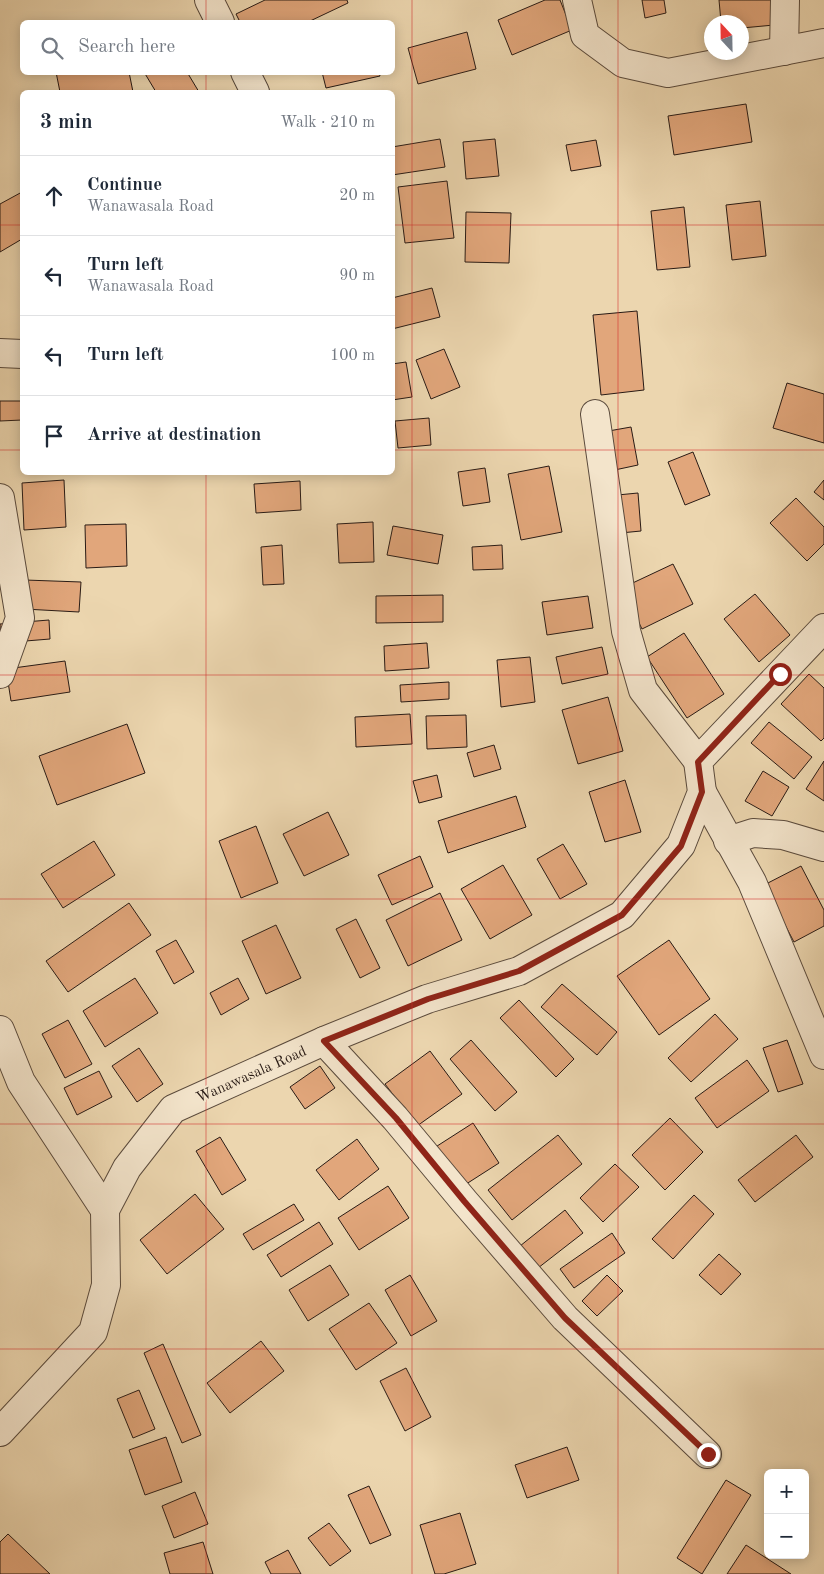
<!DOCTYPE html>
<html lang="en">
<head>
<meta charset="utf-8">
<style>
	body { margin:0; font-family:"Old Standard TT",serif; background:#f2f2f3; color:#1f2937 }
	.controls { position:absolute; right:15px; bottom:15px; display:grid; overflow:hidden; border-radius:8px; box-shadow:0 2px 12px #0003 }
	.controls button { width:45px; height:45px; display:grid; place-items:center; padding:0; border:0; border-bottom:1px solid #e0e1e3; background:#fff; color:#1f2937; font:25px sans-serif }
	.compass { position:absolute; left:704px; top:15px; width:45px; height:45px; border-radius:50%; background:#fff; box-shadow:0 2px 12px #0003; rotate:338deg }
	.stop { position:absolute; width:15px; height:15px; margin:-11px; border:4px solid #8f2418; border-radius:50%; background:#fff }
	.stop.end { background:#8f2418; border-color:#fff; box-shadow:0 1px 5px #0008 }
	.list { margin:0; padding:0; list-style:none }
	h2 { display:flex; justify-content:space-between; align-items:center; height:65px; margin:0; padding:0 20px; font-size:21px }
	h2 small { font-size:16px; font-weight:400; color:#747a83 }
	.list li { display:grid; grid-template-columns:32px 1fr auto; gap:15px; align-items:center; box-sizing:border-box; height:80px; padding:0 20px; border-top:1px solid #e0e1e3 }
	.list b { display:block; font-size:19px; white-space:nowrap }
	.list p { margin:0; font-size:16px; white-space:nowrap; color:#747a83 }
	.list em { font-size:16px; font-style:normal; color:#747a83 }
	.icon { flex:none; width:28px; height:28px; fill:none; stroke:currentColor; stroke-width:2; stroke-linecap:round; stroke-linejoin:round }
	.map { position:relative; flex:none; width:824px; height:1574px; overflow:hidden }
	.search { position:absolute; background:#fff; box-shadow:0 2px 12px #0003; left:20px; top:20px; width:375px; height:55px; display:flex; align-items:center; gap:12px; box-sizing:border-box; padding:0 18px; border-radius:8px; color:#747a83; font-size:19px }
	.panel { position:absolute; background:#fff; box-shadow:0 2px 12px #0003; left:20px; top:90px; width:375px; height:385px; border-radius:8px }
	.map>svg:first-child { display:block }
	.building { fill:#e1a67b; stroke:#291b15 }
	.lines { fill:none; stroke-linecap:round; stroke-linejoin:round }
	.minor-casing { stroke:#5a4a3c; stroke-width:30 }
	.minor { stroke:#f3e4cb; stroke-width:28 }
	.route { stroke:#8f2418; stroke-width:6 }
	.grid { fill:none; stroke:#d62828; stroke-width:1; stroke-opacity:0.55 }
	.labels { text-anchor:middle; stroke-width:4; stroke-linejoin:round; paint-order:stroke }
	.street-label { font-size:15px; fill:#291b15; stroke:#f3e4cb }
</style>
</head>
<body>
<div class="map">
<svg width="824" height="1574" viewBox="0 0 824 1574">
	<rect width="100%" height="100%" fill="#ecd6af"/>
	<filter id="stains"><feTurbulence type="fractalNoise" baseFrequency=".004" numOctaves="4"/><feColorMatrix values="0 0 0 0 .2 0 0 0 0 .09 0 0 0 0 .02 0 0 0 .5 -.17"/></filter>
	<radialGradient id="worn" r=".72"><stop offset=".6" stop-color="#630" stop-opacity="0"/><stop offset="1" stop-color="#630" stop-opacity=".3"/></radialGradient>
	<g class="building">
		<path d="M265 0H347L348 3 308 22H240L236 14Z"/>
		<path d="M545 0H560L572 30 512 55 498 20Z"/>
		<path d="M642 0H664L666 13 645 18Z"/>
		<path d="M719 0H772L774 25 742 28V22H721Z"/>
		<path d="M467 32 476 69 418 84 408 48Z"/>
		<path d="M56 72H129L133 92H60Z"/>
		<path d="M144 72H187L199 92H156Z"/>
		<path d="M322 72H379L380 76 326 88Z"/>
		<path d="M746 104 752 142 674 155 668 116Z"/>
		<path d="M440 139 445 167 392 175V147Z"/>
		<path d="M495 139 499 176 466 179 463 142Z"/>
		<path d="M596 140 601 166 571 171 566 145Z"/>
		<path d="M447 181 454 238 405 243 398 187Z"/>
		<path d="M22 192V239L0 252V204Z"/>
		<path d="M760 201 766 256 732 260 726 205Z"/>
		<path d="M684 207 690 267 657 270 651 211Z"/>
		<path d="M466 212 511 213 509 263 465 262Z"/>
		<path d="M432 288 440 317 392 329V298Z"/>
		<path d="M637 311 644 390 601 395 593 315Z"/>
		<path d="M444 349 460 387 431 399 416 360Z"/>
		<path d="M406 362 412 397 392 400V364Z"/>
		<path d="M787 383 824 394V443L773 428Z"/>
		<path d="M0 401H22V420L0 421Z"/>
		<path d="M429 418 431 445 398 448 395 421Z"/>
		<path d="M631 427 638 465 610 471 603 432Z"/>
		<path d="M693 452 710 495 685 505 668 462Z"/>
		<path d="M549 466 562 532 521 540 508 474Z"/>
		<path d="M485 468 490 502 463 506 458 472Z"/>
		<path d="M64 480 66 527 24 530 22 483Z"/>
		<path d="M824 480V500L814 492Z"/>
		<path d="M300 481 301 510 256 513 254 484Z"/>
		<path d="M638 493 641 531 610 534 607 496Z"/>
		<path d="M796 498 824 527V544L807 561 770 523Z"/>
		<path d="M373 522 374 562 339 563 337 524Z"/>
		<path d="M126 524 127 566 86 568 85 525Z"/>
		<path d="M393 526 443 535 438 564 387 555Z"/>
		<path d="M282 545 284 584 263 585 261 547Z"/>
		<path d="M502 545 503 569 473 570 472 547Z"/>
		<path d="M673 564 693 604 642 629 622 588Z"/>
		<path d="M25 580 81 582 79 612 24 609Z"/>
		<path d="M755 594 790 635 759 662 724 619Z"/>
		<path d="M443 595V622L376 623V596Z"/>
		<path d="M588 596 593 628 547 635 542 602Z"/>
		<path d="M49 620 50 639 1 643 0 624Z"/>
		<path d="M684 633 724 694 687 718 647 657Z"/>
		<path d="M427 643 429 668 385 671 384 646Z"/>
		<path d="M602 647 608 674 562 684 556 657Z"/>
		<path d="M530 657 535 702 501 707 497 660Z"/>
		<path d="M65 661 70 692 11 701 6 669Z"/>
		<path d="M809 674 824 688V738L821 741 781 704Z"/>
		<path d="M449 682V699L401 702 400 685Z"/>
		<path d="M608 697 623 751 578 764 562 710Z"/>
		<path d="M410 714 412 744 356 747 355 717Z"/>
		<path d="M466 715 467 747 427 749 426 716Z"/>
		<path d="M769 722 812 757 794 779 751 743Z"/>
		<path d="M127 724 145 773 57 805 39 756Z"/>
		<path d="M494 745 501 769 474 777 467 753Z"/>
		<path d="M824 761V801L806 789Z"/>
		<path d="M763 771 789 787 772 816 745 801Z"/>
		<path d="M437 775 442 797 419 803 413 781Z"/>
		<path d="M625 780 641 832 605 842 589 792Z"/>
		<path d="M516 796 526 827 448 853 438 821Z"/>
		<path d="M328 812 349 855 304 876 283 834Z"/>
		<path d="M256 826 278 883 241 898 219 841Z"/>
		<path d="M94 841 115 875 63 908 41 874Z"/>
		<path d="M563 844 587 884 560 899 537 859Z"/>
		<path d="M420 856 433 887 392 905 378 875Z"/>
		<path d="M503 865 532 915 490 939 461 889Z"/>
		<path d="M801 866 824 910V926L794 942 764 885Z"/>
		<path d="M440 893 462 940 408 966 386 920Z"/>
		<path d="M129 903 151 935 68 992 46 961Z"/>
		<path d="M356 919 380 968 360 978 336 929Z"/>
		<path d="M276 925 301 978 266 994 242 941Z"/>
		<path d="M176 940 194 972 174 984 156 951Z"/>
		<path d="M669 940 710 999 659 1035 617 976Z"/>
		<path d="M135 978 158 1013 105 1047 83 1011Z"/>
		<path d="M238 978 249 999 221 1015 210 993Z"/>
		<path d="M562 984 617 1032 597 1055 541 1007Z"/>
		<path d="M519 1000 574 1059 556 1077 500 1018Z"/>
		<path d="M715 1014 738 1039 691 1082 668 1058Z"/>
		<path d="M68 1020 92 1064 65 1078 42 1034Z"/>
		<path d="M471 1040 517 1092 495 1111 450 1059Z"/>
		<path d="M787 1040 803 1084 778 1092 763 1048Z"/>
		<path d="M139 1048 163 1084 137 1102 112 1066Z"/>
		<path d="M430 1051 462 1094 417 1126 385 1084Z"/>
		<path d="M747 1060 769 1091 717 1128 695 1098Z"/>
		<path d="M320 1066 335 1088 305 1109 290 1087Z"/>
		<path d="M99 1071 112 1097 77 1115 64 1088Z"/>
		<path d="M670 1118 703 1152 665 1190 632 1155Z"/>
		<path d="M473 1123 499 1163 460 1188 434 1148Z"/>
		<path d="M558 1135 582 1164 512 1220 488 1190Z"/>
		<path d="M796 1135 813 1157 755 1202 738 1180Z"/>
		<path d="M220 1137 246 1180 222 1195 196 1151Z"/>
		<path d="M357 1139 379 1169 339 1200 316 1170Z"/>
		<path d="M615 1164 639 1187 603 1222 580 1198Z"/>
		<path d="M388 1186 409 1218 359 1250 338 1218Z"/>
		<path d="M195 1194 224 1229 167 1274 140 1240Z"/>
		<path d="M694 1195 714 1214 673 1259 652 1239Z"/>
		<path d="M294 1204 304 1220 253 1250 243 1234Z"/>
		<path d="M565 1210 583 1233 538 1268 520 1246Z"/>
		<path d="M319 1222 333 1244 281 1277 267 1255Z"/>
		<path d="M612 1233 625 1253 574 1288 560 1269Z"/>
		<path d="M719 1254 741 1274 721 1295 699 1275Z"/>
		<path d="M330 1265 349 1295 308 1321 289 1290Z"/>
		<path d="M410 1275 437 1321 411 1336 385 1290Z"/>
		<path d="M607 1275 623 1291 597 1316 582 1301Z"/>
		<path d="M369 1303 397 1343 356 1370 329 1329Z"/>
		<path d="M261 1341 284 1371 230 1413 207 1383Z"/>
		<path d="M163 1344 201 1435 182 1443 144 1353Z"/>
		<path d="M406 1368 431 1417 405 1431 380 1381Z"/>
		<path d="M139 1390 155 1429 133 1438 117 1399Z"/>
		<path d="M166 1437 182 1482 145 1495 129 1450Z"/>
		<path d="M567 1447 579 1480 527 1498 515 1465Z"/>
		<path d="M726 1480 751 1495 702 1574 677 1558Z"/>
		<path d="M369 1486 391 1535 370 1544 348 1495Z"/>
		<path d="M195 1492 208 1524 174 1538 162 1506Z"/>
		<path d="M460 1513 476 1564 444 1574H435L420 1525Z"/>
		<path d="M329 1523 351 1551 330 1566 308 1538Z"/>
		<path d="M8 1534 50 1574H0V1542Z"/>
		<path d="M203 1542 213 1574H170L164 1553Z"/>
		<path d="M746 1545 791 1574H727Z"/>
		<path d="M288 1550 301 1574H271L265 1562Z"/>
	</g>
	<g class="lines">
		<g class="minor-casing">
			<g id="minor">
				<path d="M209 0 220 22"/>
				<path d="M577 0 585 35 623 63 668 73 824 43"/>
				<path d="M784 51 785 0"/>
				<path d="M245 72 255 92"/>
				<path d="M0 353 22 354"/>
				<path d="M595 414 626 631 643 690 698 761"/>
				<path d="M0 498 20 618 0 674"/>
				<path d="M702 792 752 882 824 1055"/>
				<path d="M728 841 753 833 783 835 824 847"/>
				<path d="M0 1030 21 1082 105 1210"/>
				<path d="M324 1041 395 1118 464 1201 565 1318 707 1454"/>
				<path d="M0 1432 93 1332 106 1285 105 1210 127 1168 173 1109 324 1041 427 999 519 971 622 915 681 845 702 792 698 761 824 628"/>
			</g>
		</g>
		<use href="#minor" class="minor"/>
	</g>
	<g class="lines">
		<path class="route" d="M708 1454 565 1318 464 1201 396 1118 324 1041 428 999 519 971 622 915 681 846 702 792 698 762 780 674"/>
	</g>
	<path class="grid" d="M206 0V22M412 0V1574M618 0V1574M206 72V92M0 225H22M392 225H824M0 450H22M392 450H824M206 472V1574M0 675H824M0 899H824M0 1124H824M0 1349H824"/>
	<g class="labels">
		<g class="street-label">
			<text transform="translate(251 1074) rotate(-24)" y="5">Wanawasala Road</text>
		</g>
	</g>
	<rect width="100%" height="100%" filter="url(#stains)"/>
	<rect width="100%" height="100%" fill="url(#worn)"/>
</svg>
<div class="controls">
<button>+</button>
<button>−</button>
</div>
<svg class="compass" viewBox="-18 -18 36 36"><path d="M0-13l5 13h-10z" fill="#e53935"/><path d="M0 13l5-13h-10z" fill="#747a83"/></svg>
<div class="stop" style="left:780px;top:674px"></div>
<div class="stop end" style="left:708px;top:1454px"></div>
<div class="search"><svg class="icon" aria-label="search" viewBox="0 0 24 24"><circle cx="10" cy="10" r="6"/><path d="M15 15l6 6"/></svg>Search here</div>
<section class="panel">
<h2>3 min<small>Walk · 210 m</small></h2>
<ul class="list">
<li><svg class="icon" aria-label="ahead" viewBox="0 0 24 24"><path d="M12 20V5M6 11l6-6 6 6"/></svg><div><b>Continue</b><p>Wanawasala Road</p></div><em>20 m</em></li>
<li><svg class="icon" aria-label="left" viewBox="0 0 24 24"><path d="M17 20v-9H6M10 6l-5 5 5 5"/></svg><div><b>Turn left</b><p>Wanawasala Road</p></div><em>90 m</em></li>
<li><svg class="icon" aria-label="left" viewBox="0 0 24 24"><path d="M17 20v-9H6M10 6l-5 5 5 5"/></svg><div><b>Turn left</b></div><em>100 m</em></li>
<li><svg class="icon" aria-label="arrive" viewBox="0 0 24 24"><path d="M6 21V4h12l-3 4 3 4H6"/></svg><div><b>Arrive at destination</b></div></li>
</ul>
</section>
</div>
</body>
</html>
